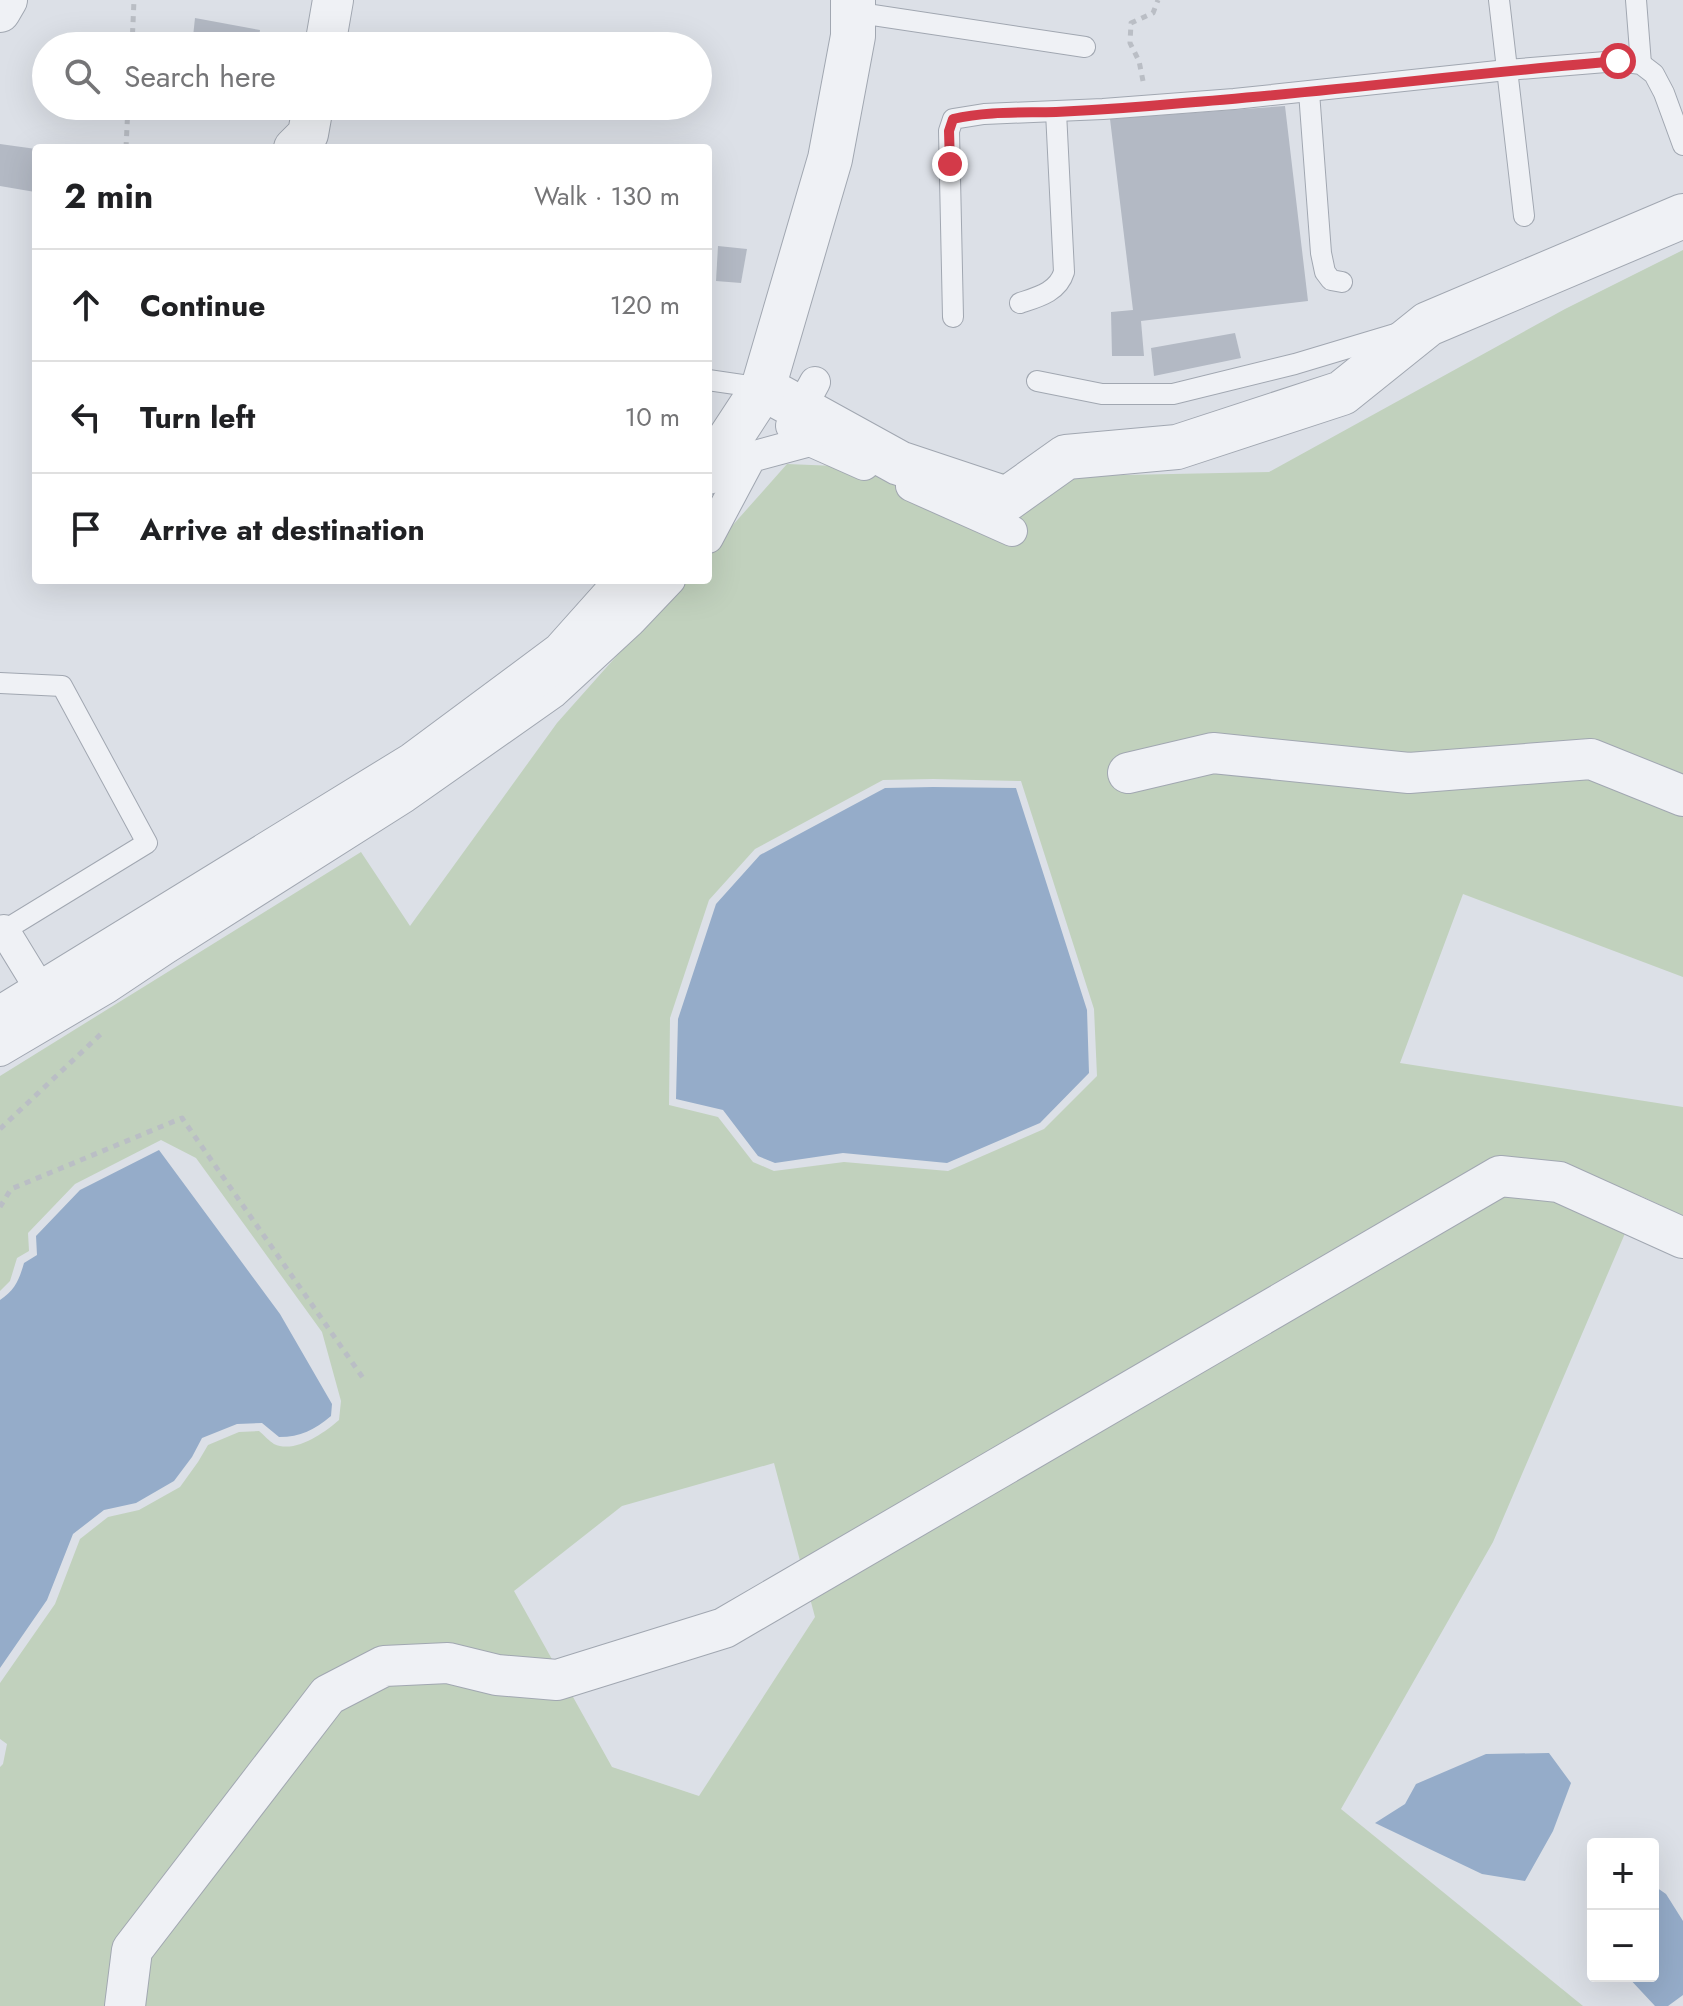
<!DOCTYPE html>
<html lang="en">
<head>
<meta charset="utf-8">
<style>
	body { margin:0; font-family:Jost,sans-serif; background:#f2f2f2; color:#202124 }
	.controls { position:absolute; right:24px; bottom:24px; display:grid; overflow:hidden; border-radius:8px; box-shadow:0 8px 32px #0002 }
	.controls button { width:72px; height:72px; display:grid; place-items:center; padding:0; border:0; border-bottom:2px solid #e0e0e0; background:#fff; color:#202124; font:40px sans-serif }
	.stop { position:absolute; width:24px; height:24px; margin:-18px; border:6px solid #d33a49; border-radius:50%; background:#fff }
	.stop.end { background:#d33a49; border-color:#fff; box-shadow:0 2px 8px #0008 }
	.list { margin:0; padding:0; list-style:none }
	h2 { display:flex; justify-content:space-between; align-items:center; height:104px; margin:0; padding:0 32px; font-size:34px }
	h2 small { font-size:26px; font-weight:400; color:#757577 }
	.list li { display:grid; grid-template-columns:52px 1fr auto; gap:24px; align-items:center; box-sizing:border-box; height:112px; padding:0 32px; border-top:2px solid #e0e0e0 }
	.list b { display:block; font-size:30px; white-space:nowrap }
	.list em { font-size:26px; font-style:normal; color:#757577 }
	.icon { flex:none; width:44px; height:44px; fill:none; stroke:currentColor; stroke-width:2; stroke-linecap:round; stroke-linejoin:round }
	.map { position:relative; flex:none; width:1683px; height:2006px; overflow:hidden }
	.search { position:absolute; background:#fff; box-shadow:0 8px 32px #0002; left:32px; top:32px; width:680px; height:88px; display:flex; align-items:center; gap:20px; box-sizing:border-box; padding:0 28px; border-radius:44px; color:#757577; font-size:30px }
	.panel { position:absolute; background:#fff; box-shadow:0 8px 32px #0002; left:32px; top:144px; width:680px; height:440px; border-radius:8px }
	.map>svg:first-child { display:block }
	.green { fill:#c1d1bd; fill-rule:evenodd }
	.water { fill:#95acc9 }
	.building { fill:#b3b9c4 }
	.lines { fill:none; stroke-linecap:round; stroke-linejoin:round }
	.service-casing { stroke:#a1a7b1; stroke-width:22 }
	.pedestrian-casing { stroke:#a1a7b1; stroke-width:32 }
	.minor-casing { stroke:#a1a7b1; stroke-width:42 }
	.tertiary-casing { stroke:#a1a7b1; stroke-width:46 }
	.path { stroke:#babec5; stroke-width:5; stroke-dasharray:6 6; stroke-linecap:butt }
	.service { stroke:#eff1f5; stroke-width:20 }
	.pedestrian { stroke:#eff1f5; stroke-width:30 }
	.minor { stroke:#eff1f5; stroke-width:40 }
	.tertiary { stroke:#eff1f5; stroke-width:44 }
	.route { stroke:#d33a49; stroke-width:10 }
</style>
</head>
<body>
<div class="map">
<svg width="1683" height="2006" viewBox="0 0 1683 2006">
	<rect width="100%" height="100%" fill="#dce0e7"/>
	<path class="green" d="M1683 250V977L1463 894 1400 1063 1683 1107V1216L1641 1196 1493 1542 1341 1809 1583 2006H0V1767L3 1764 7 1744 0 1739V1683L55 1604 80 1539 108 1517 139 1510 180 1487 198 1462 208 1445 239 1432 259 1431C264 1435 269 1441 274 1444 295 1454 324 1433 339 1420L341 1401 322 1332 196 1158 161 1140 75 1184 28 1233 29 1251 17 1258 10 1281 0 1291V1076L361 852 410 926 557 723 684 580H708V553L787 464 1076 476 1269 472 1565 309ZM933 779 1021 781 1094 1009 1097 1076 1044 1129 948 1171 844 1162 774 1171 753 1162 718 1117 669 1105 670 1018 709 900 755 849 883 780ZM774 1463 815 1617 699 1796 612 1767 514 1591 622 1506Z"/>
	<g class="water">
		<path d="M933 787 1016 788 1087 1010 1089 1073 1040 1123 947 1163 843 1153 775 1163 758 1156 723 1110 676 1099 678 1019 716 904 760 855 885 788Z"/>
		<path d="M159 1150 280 1314 332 1404 331 1416C314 1430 301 1437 279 1437L262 1423 237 1424 202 1438 192 1457 174 1481 136 1503 104 1510 73 1534 47 1600 0 1668V1300C15 1290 19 1280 24 1263L37 1255 36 1236 80 1190Z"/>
		<path d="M1549 1753 1571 1783 1553 1831 1525 1881 1482 1874 1375 1823 1405 1804 1416 1784 1486 1754Z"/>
		<path d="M1653 1885 1666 1894 1683 1921V1995L1668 2006H1655L1627 1976H1653Z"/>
	</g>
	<g class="building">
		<path d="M195 18 260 30 258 46H192Z"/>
		<path d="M1285 106 1308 301 1141 321 1144 356H1112L1111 312 1133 310 1110 119Z"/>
		<path d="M0 144 36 149 35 192 0 186Z"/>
		<path d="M718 246 747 249 741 283 716 281Z"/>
		<path d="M1235 333 1241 358 1154 376 1151 348Z"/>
	</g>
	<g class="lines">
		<g class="service-casing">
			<g id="service">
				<path d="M1499 0 1524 216"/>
				<path d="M1636 0 1641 64"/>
				<path d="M853 12 1085 47"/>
				<path d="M1309 92 1321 253 1325 272 1331 280 1342 282"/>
				<path d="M1020 303C1038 297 1058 292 1064 272L1056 112"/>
				<path d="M953 317 949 131 953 119 984 114 1103 109 1234 99 1507 70 1618 61 1641 64 1654 74 1664 93 1683 145"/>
				<path d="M708 380 763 388"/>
				<path d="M1037 381 1102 394H1173L1295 364 1395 334"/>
				<path d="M0 683 62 686 147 843 0 933"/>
			</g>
		</g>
		<g class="pedestrian-casing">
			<g id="pedestrian">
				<path d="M791 426 815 382"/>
				<path d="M911 486 1012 531"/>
				<path d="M708 538 751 457 810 441 864 465"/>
				<path d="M4 930 51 1007"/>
				<path d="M0 1051 107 988 167 948 405 797 553 693 631 621 670 580"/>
			</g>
		</g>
		<g class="minor-casing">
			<g id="minor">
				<path d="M0 12 7 0"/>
				<path d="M325 46 333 0"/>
				<path d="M294 148 308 134 313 106"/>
				<path d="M1128 773 1213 753 1409 773 1591 759 1683 796"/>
				<path d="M125 2006 132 1950 328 1695 384 1666 448 1663 497 1675 557 1680 724 1628 1500 1176 1559 1182 1683 1238"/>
			</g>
		</g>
		<g class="tertiary-casing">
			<g id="tertiary">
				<path d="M763 388 899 463 1007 499 1066 457 1177 447 1342 393 1428 324 1683 216"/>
				<path d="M708 472 763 388 830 159 853 36V0"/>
				<path d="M0 1019 415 764 563 654 629 580"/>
			</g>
		</g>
		<g class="path">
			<path d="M132 46 134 0"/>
			<path d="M1143 81 1139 61 1130 43 1131 23 1153 13 1158 0"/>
			<path d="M126 148 128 106"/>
			<path d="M0 1129 103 1032"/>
			<path d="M0 1207 11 1189 182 1118 363 1378"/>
		</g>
		<use href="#service" class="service"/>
		<use href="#pedestrian" class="pedestrian"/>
		<use href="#minor" class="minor"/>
		<use href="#tertiary" class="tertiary"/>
	</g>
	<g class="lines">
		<path class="route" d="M950 164 949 131 953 119C987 111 1021 113 1056 112 1098 110 1141 107 1183 103 1328 92 1473 73 1618 61"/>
	</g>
</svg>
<div class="controls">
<button>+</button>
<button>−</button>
</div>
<div class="stop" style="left:1618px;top:61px"></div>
<div class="stop end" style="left:950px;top:164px"></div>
<div class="search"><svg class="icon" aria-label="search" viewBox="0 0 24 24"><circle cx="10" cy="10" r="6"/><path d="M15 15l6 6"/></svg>Search here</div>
<section class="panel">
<h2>2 min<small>Walk · 130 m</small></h2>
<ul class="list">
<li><svg class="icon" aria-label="ahead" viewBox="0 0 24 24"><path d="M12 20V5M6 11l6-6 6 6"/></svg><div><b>Continue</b></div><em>120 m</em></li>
<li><svg class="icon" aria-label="left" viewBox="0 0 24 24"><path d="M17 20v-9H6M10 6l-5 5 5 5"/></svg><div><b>Turn left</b></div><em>10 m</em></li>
<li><svg class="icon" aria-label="arrive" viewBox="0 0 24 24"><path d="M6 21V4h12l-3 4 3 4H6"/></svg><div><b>Arrive at destination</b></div></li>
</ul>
</section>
</div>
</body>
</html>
